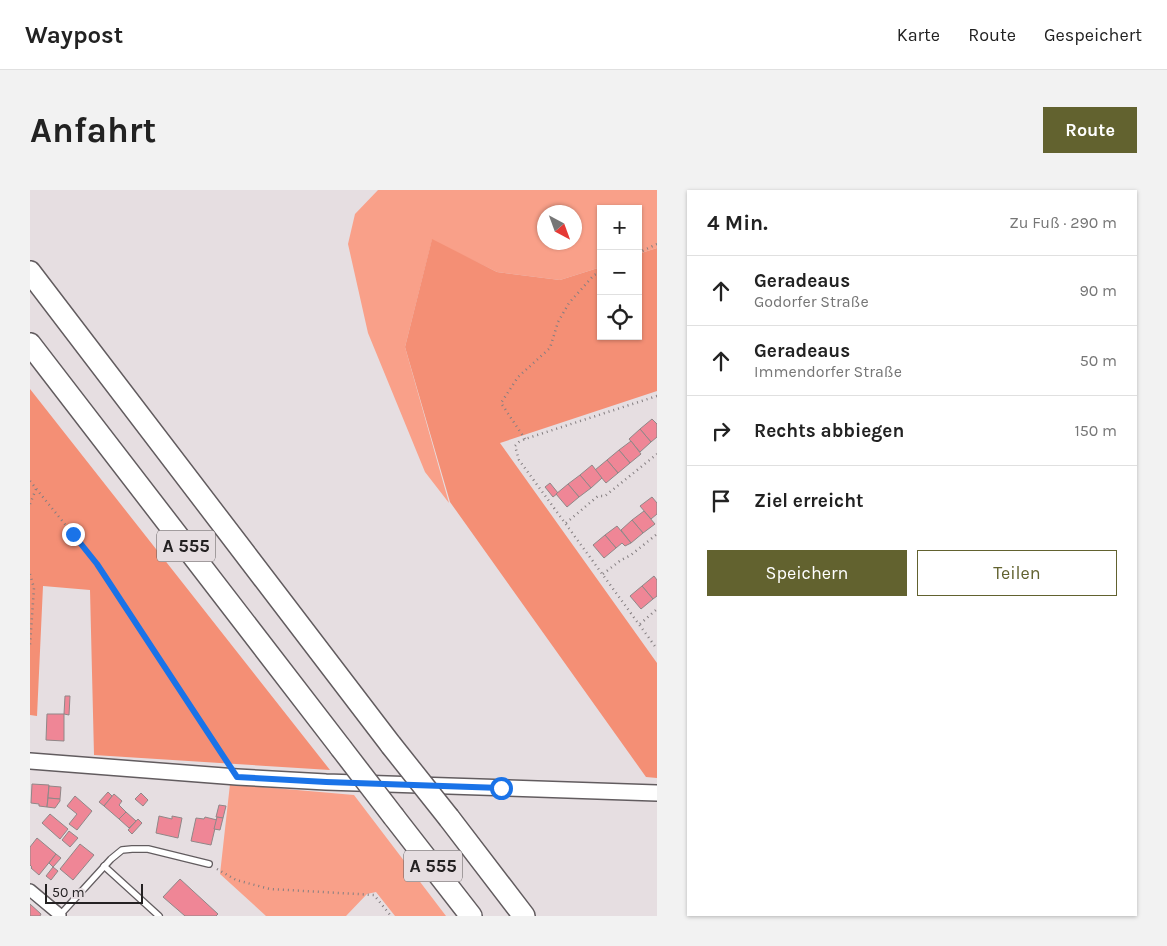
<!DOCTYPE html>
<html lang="de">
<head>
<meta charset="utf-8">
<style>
	body { margin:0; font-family:Karla,sans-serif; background:#f2f2f2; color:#222 }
	.controls { position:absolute; right:15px; top:15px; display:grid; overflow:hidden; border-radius:0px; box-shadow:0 1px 4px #0004 }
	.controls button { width:45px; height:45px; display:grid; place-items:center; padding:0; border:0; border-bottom:1px solid #e0e0e0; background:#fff; color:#222; font:25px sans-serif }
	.compass { position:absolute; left:507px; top:15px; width:45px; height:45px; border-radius:50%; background:#fff; box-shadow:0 1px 4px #0004; rotate:139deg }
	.scale { position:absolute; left:15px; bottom:12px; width:98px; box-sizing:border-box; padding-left:5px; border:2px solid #242122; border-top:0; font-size:14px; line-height:18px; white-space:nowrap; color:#242122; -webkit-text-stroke:4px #e6dee1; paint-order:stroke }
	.stop { position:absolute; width:15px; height:15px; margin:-11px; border:4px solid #1a73e8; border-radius:50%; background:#fff }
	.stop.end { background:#1a73e8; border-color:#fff; box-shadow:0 1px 5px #0008 }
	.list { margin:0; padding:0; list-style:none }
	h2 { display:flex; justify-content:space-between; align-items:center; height:65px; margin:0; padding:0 20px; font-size:21px }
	h2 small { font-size:16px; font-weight:400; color:#767676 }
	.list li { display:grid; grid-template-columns:32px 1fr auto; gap:15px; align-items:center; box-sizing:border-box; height:70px; padding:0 20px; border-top:1px solid #e0e0e0 }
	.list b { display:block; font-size:19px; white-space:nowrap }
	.list p { margin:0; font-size:16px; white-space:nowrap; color:#767676 }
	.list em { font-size:16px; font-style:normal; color:#767676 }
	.actions { display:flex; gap:10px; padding:15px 20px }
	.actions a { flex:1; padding:11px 0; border:1px solid #62622f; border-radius:0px; text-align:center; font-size:18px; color:#62622f }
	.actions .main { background:#62622f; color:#fff }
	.icon { flex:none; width:28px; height:28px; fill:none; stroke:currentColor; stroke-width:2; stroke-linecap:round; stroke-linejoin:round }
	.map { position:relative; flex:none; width:627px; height:726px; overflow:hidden; border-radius:0px }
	header { display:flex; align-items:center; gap:30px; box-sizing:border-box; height:70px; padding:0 25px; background:#fff; border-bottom:1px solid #e0e0e0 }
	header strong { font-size:24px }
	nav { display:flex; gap:28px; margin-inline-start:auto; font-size:18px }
	.intro { display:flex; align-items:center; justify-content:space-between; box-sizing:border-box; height:120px; padding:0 30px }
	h1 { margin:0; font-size:35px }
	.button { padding:12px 22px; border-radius:0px; background:#62622f; color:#fff; font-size:18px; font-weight:700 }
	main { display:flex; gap:30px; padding:0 30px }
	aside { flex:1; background:#fff; border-radius:0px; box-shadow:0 1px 4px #0004 }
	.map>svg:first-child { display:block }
	.green { fill:#f9a089; fill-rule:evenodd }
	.forest { fill:#f48f75 }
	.building { fill:#ef8696; stroke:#908788 }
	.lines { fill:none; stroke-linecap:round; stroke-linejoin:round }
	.service-casing { stroke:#625c5f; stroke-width:8 }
	.minor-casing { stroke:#625c5f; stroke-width:14 }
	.tertiary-casing { stroke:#625c5f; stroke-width:18 }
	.motorway-casing { stroke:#625c5f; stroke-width:24 }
	.path { stroke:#847e80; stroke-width:2.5; stroke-dasharray:1 4; stroke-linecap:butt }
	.service { stroke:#fff; stroke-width:5.5 }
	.minor { stroke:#fff; stroke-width:11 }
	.tertiary { stroke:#fff; stroke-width:15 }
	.motorway { stroke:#fff; stroke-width:21 }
	.motorway-bridge-casing { stroke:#625c5f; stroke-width:24; stroke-linecap:butt }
	.motorway-bridge { stroke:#fff; stroke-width:21 }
	.route { stroke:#1a73e8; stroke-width:6 }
	.labels { text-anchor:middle; stroke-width:5; stroke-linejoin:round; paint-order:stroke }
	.shield { fill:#e6dee1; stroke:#5e5a5b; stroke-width:1 }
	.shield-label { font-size:18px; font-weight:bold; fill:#242122 }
</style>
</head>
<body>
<header>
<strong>Waypost</strong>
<nav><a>Karte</a><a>Route</a><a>Gespeichert</a></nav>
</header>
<div class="intro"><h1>Anfahrt</h1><a class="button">Route</a></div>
<main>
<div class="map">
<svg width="627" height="726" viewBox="0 0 627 726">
	<rect width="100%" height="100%" fill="#e6dee1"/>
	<g class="green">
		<path d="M348 0H627V58L608 64V19H571V77L530 90 467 82 402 50 375 157 419 313 395 282 338 143 318 54 325 24ZM514 22H544V52H514Z"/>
		<path d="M200 594 324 605 416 726H365L346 702 337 704 316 726H236L190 684Z"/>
	</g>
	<g class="forest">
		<path d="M402 49 467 82 530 90 571 77V146H608V64L627 58V201L470 253 627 473V588L616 587 420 312 375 157Z"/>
		<path d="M0 199 300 580 64 565 60 400 13 396 7 526 0 525Z"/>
	</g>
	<g class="building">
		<path d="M622 229 627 234V247L621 252 610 239Z"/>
		<path d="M610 239 621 252 610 262 599 249Z"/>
		<path d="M601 251 611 264 600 273 589 260Z"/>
		<path d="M589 260 600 273 588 283 577 270Z"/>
		<path d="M577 270 588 283 576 293 565 280Z"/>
		<path d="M562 275 572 288 561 298 550 285Z"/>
		<path d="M550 285 561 298 549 307 538 294Z"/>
		<path d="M520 293 528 303 523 307 515 297Z"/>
		<path d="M538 294 549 307 537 317 526 304Z"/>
		<path d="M622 307 627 313V324L621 329 610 316Z"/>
		<path d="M614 321 625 334 613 343 602 330Z"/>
		<path d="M602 330 613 343 601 353 591 340Z"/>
		<path d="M587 336 601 353 595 356 592 353 586 358 575 345Z"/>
		<path d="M575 345 586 358 574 368 563 355Z"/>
		<path d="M624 386 627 390V406L623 409 612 396Z"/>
		<path d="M612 396 623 409 611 419 600 406Z"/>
		<path d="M35 506H40L39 525 34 524Z"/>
		<path d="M17 524H34V551L16 550Z"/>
		<path d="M2 594 19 595 17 617 9 616V614L1 613Z"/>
		<path d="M19 596 31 597 30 609 18 608Z"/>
		<path d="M78 602 82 606 74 616 69 612Z"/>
		<path d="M111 603 118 610 113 616 105 609Z"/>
		<path d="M84 604 92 611 89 615 96 622 89 629 74 616Z"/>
		<path d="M45 606 62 621 47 640 39 634 47 624 37 616Z"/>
		<path d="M18 608 30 609V611L25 618 17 617Z"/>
		<path d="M189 615 196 616 193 628 186 627Z"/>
		<path d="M96 622 106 631 99 638 89 629Z"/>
		<path d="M20 624 38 639 30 649 12 633Z"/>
		<path d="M129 626 142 629V626L152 628 148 648 126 643Z"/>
		<path d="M175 627 187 630 181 655 161 651 166 628 174 629Z"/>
		<path d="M187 627 193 628 190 640 184 639Z"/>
		<path d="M108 629 112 633 102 644 98 640Z"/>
		<path d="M39 641 48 648 40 657 32 650Z"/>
		<path d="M7 648 26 664 9 685 1 678 2 677 0 675V657Z"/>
		<path d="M50 654 64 665 43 690 30 679Z"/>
		<path d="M26 664 31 668 23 677 19 673Z"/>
		<path d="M23 677 28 681 21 690 16 686Z"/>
		<path d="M150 689 188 724 186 726H155L133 707Z"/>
		<path d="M0 714 11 724 10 726H0Z"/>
	</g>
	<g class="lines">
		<g class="service-casing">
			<g id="service">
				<path d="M74 676 129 726"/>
				<path d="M30 725 81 669 92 660 102 659H118L179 674"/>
			</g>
		</g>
		<g class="minor-casing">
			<path id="minor" d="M0 700 30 725 29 726"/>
		</g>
		<g class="tertiary-casing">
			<path id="tertiary" d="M0 571 207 587 296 592 627 603"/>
		</g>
		<g class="motorway-casing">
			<g id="motorway">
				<path d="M0 82 361 555"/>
				<path d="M0 154 311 558"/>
				<path d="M364 627 441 726"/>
				<path d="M419 628 494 726"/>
			</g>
		</g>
		<g class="path">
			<path d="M608 63 627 54"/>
			<path d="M627 206 495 249 489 252 485 256 489 270 627 459"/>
			<path d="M495 249 471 213 488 187 520 158 528 132 539 113 564 85 571 82"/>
			<path d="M0 291 67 374 198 573"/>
			<path d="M0 314 6 299"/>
			<path d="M536 333 568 306H575L627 264"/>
			<path d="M0 384 4 398 0 455"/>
			<path d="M573 384 591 370 601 365 627 344"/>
			<path d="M610 434 627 419"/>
			<path d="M187 679 206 690 240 699 344 705 361 726"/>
		</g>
		<use href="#service" class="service"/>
		<use href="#minor" class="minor"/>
		<use href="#tertiary" class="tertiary"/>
		<use href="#motorway" class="motorway"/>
		<g class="motorway-bridge-casing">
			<g id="motorway-bridge">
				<path d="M361 555 419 628"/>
				<path d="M311 558 364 627"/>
			</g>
		</g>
		<use href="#motorway-bridge" class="motorway-bridge"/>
	</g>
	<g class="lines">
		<path class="route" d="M43 344 67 374 207 587 296 592 471 598"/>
	</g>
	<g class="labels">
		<g class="shield">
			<rect x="127" y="340.5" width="58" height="31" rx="4"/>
			<rect x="374" y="660.5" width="58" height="31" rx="4"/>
		</g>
		<g class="shield-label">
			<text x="156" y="362">A 555</text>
			<text x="403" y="682">A 555</text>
		</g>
	</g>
</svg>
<div class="controls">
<button>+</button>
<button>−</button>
<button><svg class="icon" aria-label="locate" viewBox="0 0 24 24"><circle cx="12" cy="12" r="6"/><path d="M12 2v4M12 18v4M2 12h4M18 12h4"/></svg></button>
</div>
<svg class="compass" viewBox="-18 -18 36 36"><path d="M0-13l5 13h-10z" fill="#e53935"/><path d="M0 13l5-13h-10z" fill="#767676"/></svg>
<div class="scale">50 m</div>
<div class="stop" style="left:471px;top:598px"></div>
<div class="stop end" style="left:43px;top:344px"></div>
</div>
<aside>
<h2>4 Min.<small>Zu Fuß · 290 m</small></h2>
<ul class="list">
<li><svg class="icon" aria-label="ahead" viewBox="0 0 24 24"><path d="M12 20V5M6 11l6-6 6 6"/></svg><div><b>Geradeaus</b><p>Godorfer Straße</p></div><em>90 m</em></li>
<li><svg class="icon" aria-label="ahead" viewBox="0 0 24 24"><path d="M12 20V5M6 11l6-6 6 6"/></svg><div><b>Geradeaus</b><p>Immendorfer Straße</p></div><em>50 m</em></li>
<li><svg class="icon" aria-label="right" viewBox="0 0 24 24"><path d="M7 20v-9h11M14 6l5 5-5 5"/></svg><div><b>Rechts abbiegen</b></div><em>150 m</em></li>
<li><svg class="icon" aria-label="arrive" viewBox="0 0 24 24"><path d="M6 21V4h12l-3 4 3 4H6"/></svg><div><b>Ziel erreicht</b></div></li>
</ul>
<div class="actions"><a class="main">Speichern</a><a>Teilen</a></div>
</aside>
</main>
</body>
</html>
